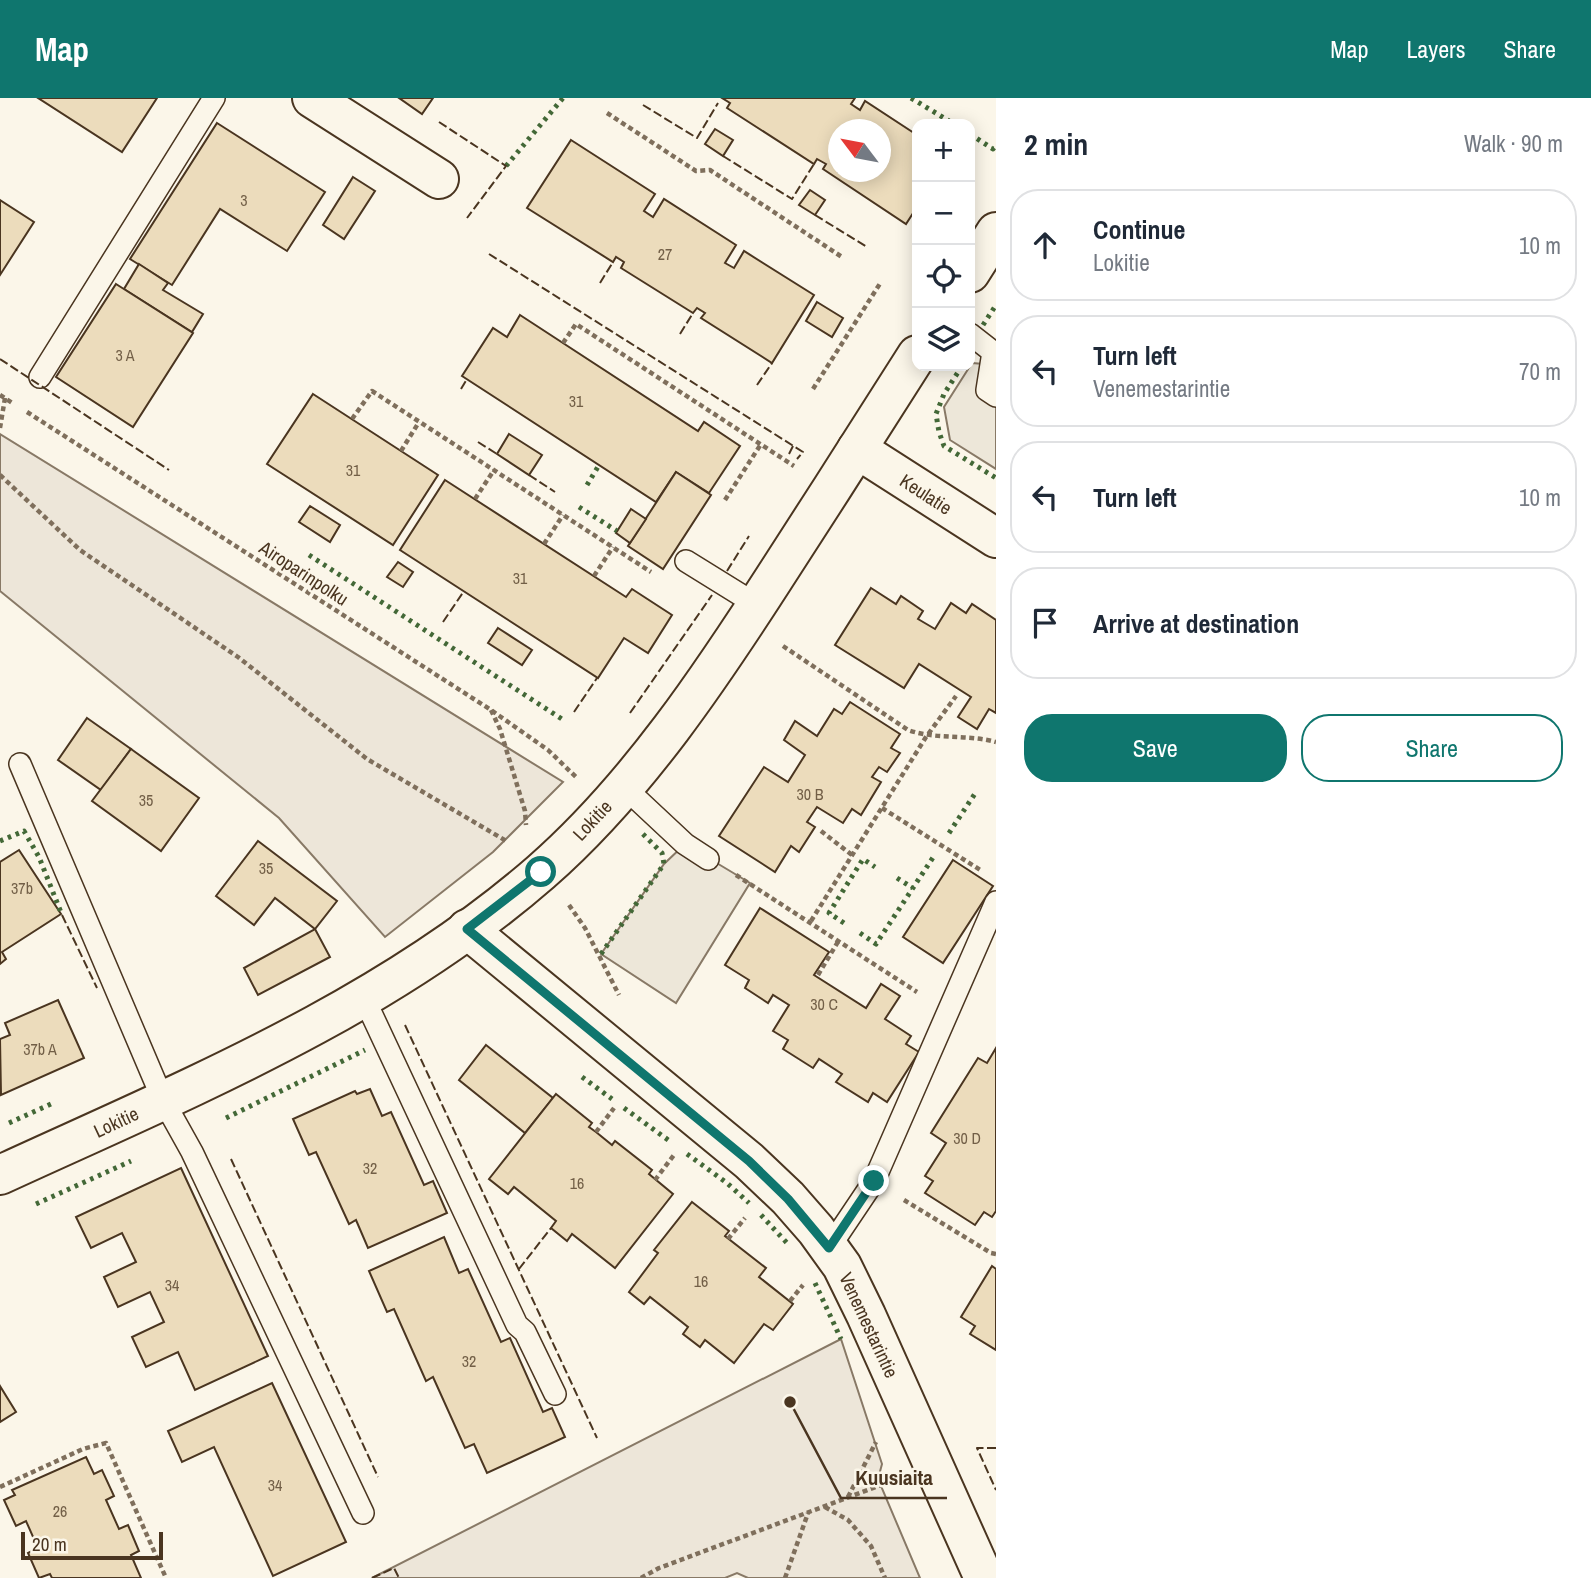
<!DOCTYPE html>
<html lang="en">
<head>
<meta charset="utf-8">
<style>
	body { margin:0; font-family:"Archivo Narrow",sans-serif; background:#f6f6f7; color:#1f2937 }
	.controls { position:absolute; right:21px; top:21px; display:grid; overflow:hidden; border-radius:14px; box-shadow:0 4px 18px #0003 }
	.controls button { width:63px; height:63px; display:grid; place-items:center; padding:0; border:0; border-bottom:2px solid #e0e1e3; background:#fff; color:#1f2937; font:35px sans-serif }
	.compass { position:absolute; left:828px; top:21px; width:63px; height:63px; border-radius:50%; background:#fff; box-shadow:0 4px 18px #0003; rotate:302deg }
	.scale { position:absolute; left:21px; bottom:18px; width:142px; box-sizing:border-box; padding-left:7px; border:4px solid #4a3520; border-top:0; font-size:19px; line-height:24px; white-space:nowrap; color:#4a3520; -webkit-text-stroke:5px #fbf6e9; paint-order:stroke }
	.stop { position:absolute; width:21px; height:21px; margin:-16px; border:5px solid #0f766e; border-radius:50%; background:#fff }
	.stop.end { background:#0f766e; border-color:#fff; box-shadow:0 2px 7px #0008 }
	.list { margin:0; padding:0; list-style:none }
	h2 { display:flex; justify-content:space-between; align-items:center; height:91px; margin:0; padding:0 28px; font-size:30px }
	h2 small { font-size:23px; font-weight:400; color:#747a83 }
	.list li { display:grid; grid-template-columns:46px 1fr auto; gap:21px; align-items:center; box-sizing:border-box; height:112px; margin:0 14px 14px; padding:0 14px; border:2px solid #e0e1e3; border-radius:28px }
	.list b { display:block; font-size:26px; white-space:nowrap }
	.list p { margin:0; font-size:23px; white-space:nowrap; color:#747a83 }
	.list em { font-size:23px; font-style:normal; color:#747a83 }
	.actions { display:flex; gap:14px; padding:21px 28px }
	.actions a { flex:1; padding:16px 0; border:2px solid #0f766e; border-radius:28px; text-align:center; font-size:24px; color:#0f766e }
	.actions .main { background:#0f766e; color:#fff }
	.icon { flex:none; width:38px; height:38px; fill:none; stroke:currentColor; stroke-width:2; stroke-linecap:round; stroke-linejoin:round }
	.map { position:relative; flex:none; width:996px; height:1480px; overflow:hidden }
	header { display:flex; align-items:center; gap:42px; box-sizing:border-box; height:98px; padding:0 35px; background:#0f766e; color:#fff }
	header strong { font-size:33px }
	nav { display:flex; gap:38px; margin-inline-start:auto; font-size:24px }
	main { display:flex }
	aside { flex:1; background:#fff }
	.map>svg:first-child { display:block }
	.green { fill:#ede6d9; stroke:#887966; stroke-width:2 }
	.parking { fill:#ede7d9; stroke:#887966; stroke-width:2 }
	.building { fill:#ecdcbc; stroke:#4a3520; stroke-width:2; fill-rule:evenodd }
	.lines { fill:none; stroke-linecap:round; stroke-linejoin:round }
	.lane-casing { stroke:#4a3520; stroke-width:24 }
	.street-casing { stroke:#4a3520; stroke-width:42 }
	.secondary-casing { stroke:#4a3520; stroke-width:42 }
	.path { stroke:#7f6f5c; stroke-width:4.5; stroke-dasharray:5 3.5; stroke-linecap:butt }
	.lane { stroke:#fbf6e9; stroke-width:21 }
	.street { stroke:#fbf6e9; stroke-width:38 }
	.secondary { stroke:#fbf6e9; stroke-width:38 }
	.hedge { stroke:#436837; stroke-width:5; stroke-dasharray:3.5 5; stroke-linecap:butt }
	.fence { stroke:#4a3520; stroke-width:2; stroke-dasharray:9 3.5; stroke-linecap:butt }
	.route { stroke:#0f766e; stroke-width:9 }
	.labels { text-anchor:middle; stroke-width:5; stroke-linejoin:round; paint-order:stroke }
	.number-label { font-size:16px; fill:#725f47 }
	.street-label { font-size:19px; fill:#4a3520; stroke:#fbf6e9 }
	.leader { fill:none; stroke:#4a3520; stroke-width:2.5 }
	.callout-dot { fill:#4a3520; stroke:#fbf6e9; stroke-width:2.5 }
	.callout-label { font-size:21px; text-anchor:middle; font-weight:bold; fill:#4a3520; stroke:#fbf6e9; stroke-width:5; stroke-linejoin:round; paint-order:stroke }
</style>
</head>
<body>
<header>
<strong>Map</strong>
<nav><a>Map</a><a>Layers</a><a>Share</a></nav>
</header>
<main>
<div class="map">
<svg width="996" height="1480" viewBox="0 0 996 1480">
	<rect width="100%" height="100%" fill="#fbf6e9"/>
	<g class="green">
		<path d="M0 336 563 684 493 754 385 839 279 720 0 493Z"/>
		<path d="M841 1241 882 1366 878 1381 920 1480H748L737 1475 725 1480H372Z"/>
	</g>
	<g class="parking">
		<path d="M972 265 996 267V371L950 342 944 309Z"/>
		<path d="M685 746 750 785 676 905 601 856 664 766Z"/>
	</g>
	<g class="building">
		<path d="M38 0H157L122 54Z"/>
		<path d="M399 0H433L422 16Z"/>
		<path d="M722 0H855L851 6 860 12 865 3 917 37V109L906 126 823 71 826 66 817 61 814 66 727 10 730 5ZM838 32H880V74H838Z"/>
		<path d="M217 25 325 94 287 153 220 111 172 187 130 161Z"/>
		<path d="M715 31 733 42 723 58 705 46Z"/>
		<path d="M571 42 655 96 644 113 653 119 664 101 736 147 725 165 734 170 744 153 814 197 772 265 701 220 705 215 697 210 693 215 621 170 624 164 616 159 613 164 527 110Z"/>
		<path d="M353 79 375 93 344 141 323 127Z"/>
		<path d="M810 92 825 102 815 117 799 107Z"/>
		<path d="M0 102 34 124 0 177Z"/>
		<path d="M139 166 168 185 163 192 203 216 192 234 124 191Z"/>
		<path d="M116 186 193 235 133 329 56 279Z"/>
		<path d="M817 204 843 220 832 239 806 223Z"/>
		<path d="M520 217 698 333 704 324 740 348 709 395 676 374 656 404 462 278 493 230 507 239Z"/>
		<path d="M313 296 438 377 393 447 267 366Z"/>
		<path d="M509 336 542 357 529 377 497 356Z"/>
		<path d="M676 374 711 397 663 471 628 448Z"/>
		<path d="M445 382 626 499 632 491 672 517 648 555 624 540 598 580 400 452Z"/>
		<path d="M310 408 340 427 330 444 299 424Z"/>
		<path d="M631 411 646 421 630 445 616 435Z"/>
		<path d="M398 464 413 474 403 489 387 479Z"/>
		<path d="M871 490 896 506 901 498 923 513 918 521 935 531 951 505 966 515 972 506 996 522V615L989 611 977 631 958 619 971 599 919 566 904 590 835 547Z"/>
		<path d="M498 530 532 552 522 567 488 545Z"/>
		<path d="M850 604 900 636 891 650 900 655 887 674 879 669 872 679 881 684 861 717 852 711 843 725 817 709 807 724 815 729 799 754 791 748 775 774 719 738 764 669 788 684 805 657 784 642 795 623 817 638 834 611 842 616Z"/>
		<path d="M87 620 131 651 101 692 58 662Z"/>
		<path d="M131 651 199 700 161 753 92 703Z"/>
		<path d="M258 743 337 803 315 831 275 800 254 827 216 798Z"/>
		<path d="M19 752 61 816 2 854 6 861 0 866V764Z"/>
		<path d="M953 762 993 788 943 865 903 839Z"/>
		<path d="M760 810 829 854 814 877 866 910 881 886 900 898 885 921 911 938 906 946 919 954 887 1004 873 995 868 1004 836 984 842 976 819 961 813 970 783 951 788 942 773 933 789 907 773 897 768 905 745 890 749 882 725 867Z"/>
		<path d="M315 831 330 859 258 897 244 870Z"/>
		<path d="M58 902 84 960 1 997 0 941 10 937 5 925Z"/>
		<path d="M486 947 553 1000 525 1035 459 982Z"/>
		<path d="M996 950V1113L992 1119 984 1114 975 1127 925 1095 933 1083 925 1078 946 1045 931 1035 978 960 987 965Z"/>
		<path d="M370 991 382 1018 391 1014 424 1087 433 1083 447 1115 368 1150 356 1122 349 1126 316 1054 309 1057 293 1021 355 993 357 996Z"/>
		<path d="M556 996 592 1025 589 1029 596 1034 612 1047 615 1043 652 1072 649 1076 673 1096 615 1170 572 1136 567 1143 551 1130 556 1123 514 1089 508 1096 489 1081Z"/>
		<path d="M181 1070 268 1258 195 1292 178 1254 146 1269 132 1239 164 1224 150 1194 118 1209 104 1179 136 1164 122 1135 91 1150 76 1119Z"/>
		<path d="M692 1104 729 1133 725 1138 766 1170 759 1179 793 1206 773 1232 764 1226 734 1265 705 1242 700 1249 683 1236 688 1229 650 1199 644 1206 629 1194 658 1155 654 1152Z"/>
		<path d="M444 1139 459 1175 468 1171 501 1244 510 1240 543 1314 552 1310 565 1339 487 1375 474 1346 465 1350 433 1279 426 1283 394 1211 387 1214 369 1173Z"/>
		<path d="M992 1168 996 1171V1252L970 1236 975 1228 961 1219Z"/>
		<path d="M272 1285 346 1444 273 1478 214 1349 182 1364 168 1333Z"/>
		<path d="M0 1288 16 1314 0 1324Z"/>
		<path d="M86 1359 94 1376 102 1372 114 1398 106 1402 119 1431 128 1427 139 1453 131 1457 141 1480H52L50 1476 39 1480 28 1455 38 1450 26 1423 16 1428 4 1402 15 1397 12 1392Z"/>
	</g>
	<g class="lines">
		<g class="lane-casing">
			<g id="lane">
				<path d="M970 236 993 254 987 292 996 298"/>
				<path d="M40 279 214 0"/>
				<path d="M686 463 757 507"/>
				<path d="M20 666 163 1002 192 1054 363 1415"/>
				<path d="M623 688 685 746 708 761"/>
				<path d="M364 900 517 1227 525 1234 555 1296"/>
				<path d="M829 1150 874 1083 996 804"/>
			</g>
		</g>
		<g class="street-casing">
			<g id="street">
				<path d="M312 0 439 81"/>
				<path d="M857 351 996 440"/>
				<path d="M467 831 749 1063 788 1100 816 1132 842 1168 866 1217 984 1480"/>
			</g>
		</g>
		<g class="secondary-casing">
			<g id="secondary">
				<path d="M970 175 996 134"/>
				<path d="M0 1077C187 991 384 911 541 774 637 690 712 577 780 471 826 400 872 328 917 257"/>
			</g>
		</g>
		<g class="path">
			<path d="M607 15 696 73 710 72 842 159"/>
			<path d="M563 245 576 226 794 368"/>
			<path d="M813 291 881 184"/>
			<path d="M0 297 14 306"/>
			<path d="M27 314 491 612 548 652 576 679"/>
			<path d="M352 321 372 293 651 474"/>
			<path d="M0 330 5 300"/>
			<path d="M401 353 419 324"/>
			<path d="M0 377 80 452 238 559 367 661 508 744"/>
			<path d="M475 401 494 372"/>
			<path d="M725 402 761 346"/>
			<path d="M544 446 563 417"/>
			<path d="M594 478 613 449"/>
			<path d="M783 548 908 632C936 642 967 636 996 644"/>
			<path d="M491 612 500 631 525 713 526 727"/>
			<path d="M882 710 982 773"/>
			<path d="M821 733 852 757"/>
			<path d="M736 777 917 894"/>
			<path d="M569 807 585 830 619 897"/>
			<path d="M811 823 926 639 956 598"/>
			<path d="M818 877 839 842"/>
			<path d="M596 1034 614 1010"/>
			<path d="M655 1082 674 1057"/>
			<path d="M904 1102 991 1155 996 1156"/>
			<path d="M728 1141 745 1120"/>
			<path d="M790 1203 803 1187"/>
			<path d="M0 1389 83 1351 106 1345 166 1480"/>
			<path d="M848 1399 876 1344"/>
			<path d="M825 1409 848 1422 871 1448 885 1480"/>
			<path d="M641 1480 659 1470 892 1383"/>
			<path d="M785 1480 808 1415"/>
		</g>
		<use href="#lane" class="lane"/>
		<use href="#street" class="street"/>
		<use href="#secondary" class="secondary"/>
		<g class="hedge">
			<path d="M911 0 954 26"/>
			<path d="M970 36 993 51 996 47"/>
			<path d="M506 68 563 0"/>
			<path d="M983 227 996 207"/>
			<path d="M962 268 944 296 936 316 939 334 944 348 996 380"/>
			<path d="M587 387 599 367"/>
			<path d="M579 409 617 433"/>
			<path d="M309 457 565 623"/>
			<path d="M949 735 976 694"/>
			<path d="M0 743 24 733 39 759 62 817"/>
			<path d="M897 780 913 790"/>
			<path d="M844 825 829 815 863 761 875 769"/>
			<path d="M860 835 876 846 934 758"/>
			<path d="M601 856 664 766 662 755 641 734"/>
			<path d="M582 979 612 1001"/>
			<path d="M624 1010 671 1044"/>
			<path d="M226 1020 365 952"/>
			<path d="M9 1025 53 1005"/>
			<path d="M687 1056 727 1085 749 1105"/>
			<path d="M36 1106 131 1063"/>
			<path d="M761 1117 787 1145"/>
			<path d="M815 1185 841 1241"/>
		</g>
		<g class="fence">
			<path d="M643 7 697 40 718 5"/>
			<path d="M439 24 506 68 467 120"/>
			<path d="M723 58 792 101 814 66"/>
			<path d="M815 117 867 149"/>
			<path d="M489 156 803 354 797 361"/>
			<path d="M600 185 613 164"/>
			<path d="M680 236 693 215"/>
			<path d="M0 261 169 372"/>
			<path d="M757 287 772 265"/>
			<path d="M461 291 467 281"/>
			<path d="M478 344 497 356"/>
			<path d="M789 356 793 348"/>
			<path d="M529 377 555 394"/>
			<path d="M727 473 749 438"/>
			<path d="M443 524 464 493"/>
			<path d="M574 614 597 580"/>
			<path d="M630 615 712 497"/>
			<path d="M62 817 97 890"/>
			<path d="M405 927 597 1340"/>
			<path d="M231 1061 378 1379"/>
			<path d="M519 1171 551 1130"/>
			<path d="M996 1350H977L996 1392"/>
			<path d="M372 1480 394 1470 399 1480"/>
		</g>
	</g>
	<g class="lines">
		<path class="route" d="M541 774 467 831 749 1063 788 1101 829 1150 874 1083"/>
	</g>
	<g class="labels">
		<g class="number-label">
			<text x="244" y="108">3</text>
			<text x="665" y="162">27</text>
			<text x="125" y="263">3 A</text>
			<text x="576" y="309">31</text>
			<text x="353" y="378">31</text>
			<text x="520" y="486">31</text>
			<text x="810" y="702">30 B</text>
			<text x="146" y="708">35</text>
			<text x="266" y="776">35</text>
			<text x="22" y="796">37b</text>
			<text x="824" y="912">30 C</text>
			<text x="40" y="957">37b A</text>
			<text x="967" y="1046">30 D</text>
			<text x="370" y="1076">32</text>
			<text x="577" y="1091">16</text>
			<text x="701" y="1189">16</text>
			<text x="172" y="1193">34</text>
			<text x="469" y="1269">32</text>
			<text x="275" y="1393">34</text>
			<text x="60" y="1419">26</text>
		</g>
		<g class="street-label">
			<text transform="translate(926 396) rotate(33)" y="7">Keulatie</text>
			<text transform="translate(304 475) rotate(33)" y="7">Airoparinpolku</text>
			<text transform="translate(592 722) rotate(-47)" y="7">Lokitie</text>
			<text transform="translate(116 1024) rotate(-25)" y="7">Lokitie</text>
			<text transform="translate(869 1227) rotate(65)" y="7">Venemestarintie</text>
		</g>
	</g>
	<path class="leader" d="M790 1304L841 1400H947"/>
	<circle class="callout-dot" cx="790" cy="1304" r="7"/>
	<g class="callout-label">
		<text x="894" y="1387">Kuusiaita</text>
	</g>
</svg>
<div class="controls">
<button>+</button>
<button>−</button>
<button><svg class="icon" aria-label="locate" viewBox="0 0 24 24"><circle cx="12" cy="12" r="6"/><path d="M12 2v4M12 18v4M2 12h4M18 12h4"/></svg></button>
<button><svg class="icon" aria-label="layers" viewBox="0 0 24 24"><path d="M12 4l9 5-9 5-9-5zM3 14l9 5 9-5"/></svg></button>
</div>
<svg class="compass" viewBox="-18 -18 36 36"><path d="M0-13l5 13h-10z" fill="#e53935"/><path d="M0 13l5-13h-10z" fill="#747a83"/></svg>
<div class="scale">20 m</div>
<div class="stop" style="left:541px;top:774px"></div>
<div class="stop end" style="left:874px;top:1083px"></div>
</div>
<aside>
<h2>2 min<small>Walk · 90 m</small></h2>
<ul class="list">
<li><svg class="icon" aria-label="ahead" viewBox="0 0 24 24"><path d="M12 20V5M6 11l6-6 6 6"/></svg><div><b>Continue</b><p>Lokitie</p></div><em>10 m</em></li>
<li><svg class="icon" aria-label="left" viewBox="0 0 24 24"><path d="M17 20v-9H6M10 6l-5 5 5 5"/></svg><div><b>Turn left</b><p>Venemestarintie</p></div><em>70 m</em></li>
<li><svg class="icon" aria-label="left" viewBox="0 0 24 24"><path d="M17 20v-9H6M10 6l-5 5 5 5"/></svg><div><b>Turn left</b></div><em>10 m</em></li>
<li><svg class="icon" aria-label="arrive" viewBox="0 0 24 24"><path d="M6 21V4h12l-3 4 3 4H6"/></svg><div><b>Arrive at destination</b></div></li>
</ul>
<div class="actions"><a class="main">Save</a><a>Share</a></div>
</aside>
</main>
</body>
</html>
